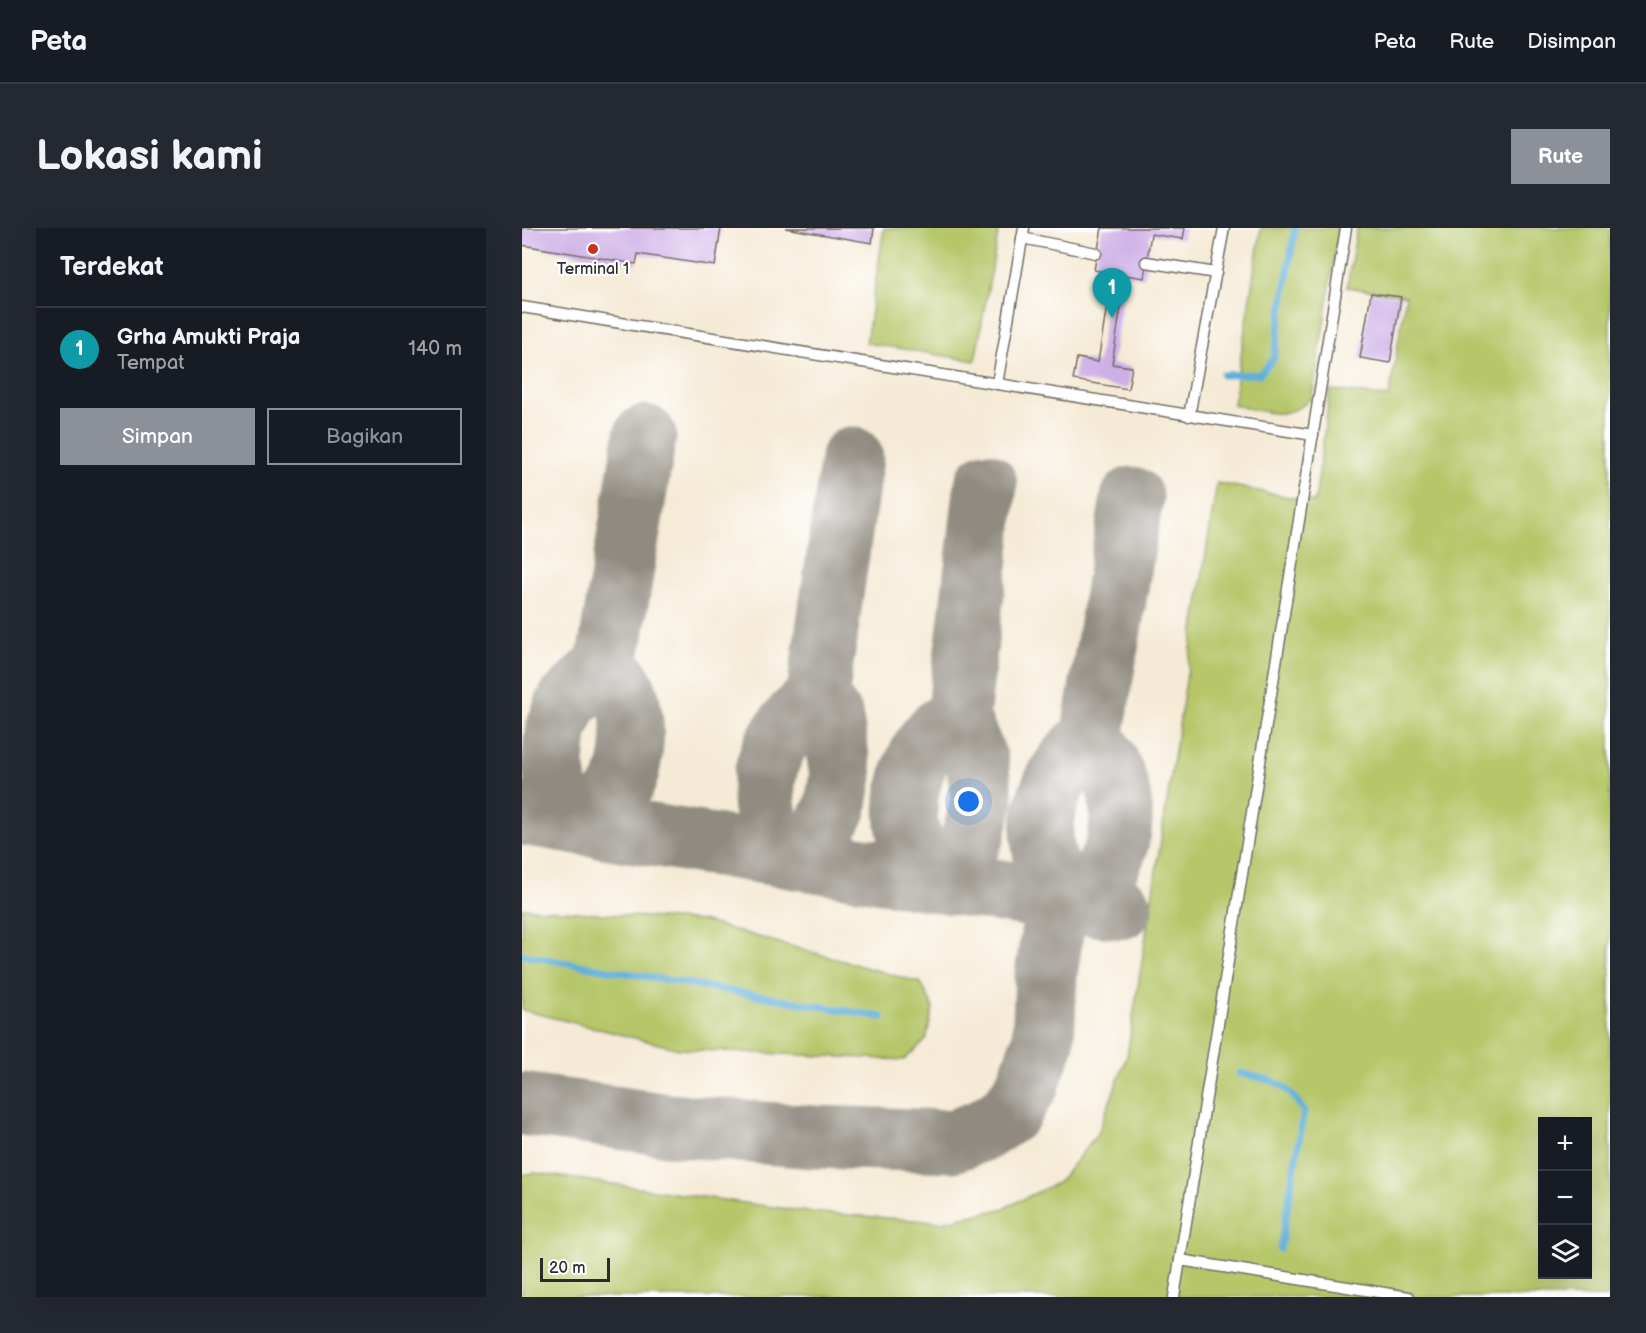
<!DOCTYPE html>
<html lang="id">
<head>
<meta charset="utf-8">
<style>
	body { margin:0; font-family:"Balsamiq Sans",sans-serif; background:#242831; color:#f1f3f6 }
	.controls { position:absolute; right:18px; bottom:18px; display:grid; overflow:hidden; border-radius:0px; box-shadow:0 6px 24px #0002 }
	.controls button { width:54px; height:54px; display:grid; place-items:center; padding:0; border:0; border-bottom:2px solid #363941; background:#171b24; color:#f1f3f6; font:30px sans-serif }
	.scale { position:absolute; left:18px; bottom:15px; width:70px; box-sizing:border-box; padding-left:6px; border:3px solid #2b2b2b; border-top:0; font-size:16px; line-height:21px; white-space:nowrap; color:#2b2b2b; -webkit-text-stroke:4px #fff; paint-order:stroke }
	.you { position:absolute; left:447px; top:574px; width:21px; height:21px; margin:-15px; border:4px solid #fff; border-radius:50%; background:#1a73e8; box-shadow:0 0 0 9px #1a73e833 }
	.badge { display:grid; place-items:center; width:39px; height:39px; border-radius:50%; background:#8c9099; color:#fff; font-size:20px; font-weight:700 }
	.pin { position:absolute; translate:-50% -50px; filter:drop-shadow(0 2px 3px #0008) }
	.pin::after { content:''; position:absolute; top:32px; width:21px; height:18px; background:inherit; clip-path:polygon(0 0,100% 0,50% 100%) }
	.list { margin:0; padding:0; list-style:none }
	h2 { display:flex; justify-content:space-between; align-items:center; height:78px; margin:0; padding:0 24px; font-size:26px }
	h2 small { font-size:20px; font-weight:400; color:#9ea1a6 }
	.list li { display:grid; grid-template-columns:39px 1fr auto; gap:18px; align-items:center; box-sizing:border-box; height:84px; padding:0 24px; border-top:2px solid #363941 }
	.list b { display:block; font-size:22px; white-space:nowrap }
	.list p { margin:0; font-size:20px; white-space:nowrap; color:#9ea1a6 }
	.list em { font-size:20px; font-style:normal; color:#9ea1a6 }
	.actions { display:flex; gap:12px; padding:18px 24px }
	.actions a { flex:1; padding:14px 0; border:2px solid #8c9099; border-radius:0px; text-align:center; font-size:21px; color:#8c9099 }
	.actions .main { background:#8c9099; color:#fff }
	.icon { flex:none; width:33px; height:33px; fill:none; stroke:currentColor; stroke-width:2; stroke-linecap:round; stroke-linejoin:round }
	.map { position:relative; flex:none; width:1088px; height:1069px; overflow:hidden; border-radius:0px }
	header { display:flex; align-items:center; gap:36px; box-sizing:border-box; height:84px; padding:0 30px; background:#171b24; border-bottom:2px solid #363941 }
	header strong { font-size:28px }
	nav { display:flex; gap:33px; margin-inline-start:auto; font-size:21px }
	.intro { display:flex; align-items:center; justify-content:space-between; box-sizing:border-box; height:144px; padding:0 36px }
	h1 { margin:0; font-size:42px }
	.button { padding:15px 27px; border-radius:0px; background:#8c9099; color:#fff; font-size:21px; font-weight:700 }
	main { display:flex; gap:36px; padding:0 36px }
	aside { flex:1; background:#171b24; border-radius:0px; box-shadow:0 6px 24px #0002 }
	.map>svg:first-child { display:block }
	.green { fill:#b6c669; stroke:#70784a; stroke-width:1.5; fill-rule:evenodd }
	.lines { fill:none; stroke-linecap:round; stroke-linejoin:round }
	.stream { stroke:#5eafd9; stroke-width:7 }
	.taxiway { stroke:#908a80; stroke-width:63 }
	.building { fill:#cdaee6 }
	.service-casing { stroke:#726e66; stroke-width:13 }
	.service { stroke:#fff; stroke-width:10 }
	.poi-dot { fill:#c8321e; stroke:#fff; stroke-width:2 }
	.labels { text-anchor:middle; stroke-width:4.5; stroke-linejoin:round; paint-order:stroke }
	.poi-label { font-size:16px; fill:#2b2b2b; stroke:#fff }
</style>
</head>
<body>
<header>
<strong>Peta</strong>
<nav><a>Peta</a><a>Rute</a><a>Disimpan</a></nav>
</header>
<div class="intro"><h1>Lokasi kami</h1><a class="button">Rute</a></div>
<main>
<aside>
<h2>Terdekat<small></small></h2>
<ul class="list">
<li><span class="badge" style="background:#0f9aa8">1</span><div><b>Grha Amukti Praja</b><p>Tempat</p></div><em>140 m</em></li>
</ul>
<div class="actions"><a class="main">Simpan</a><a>Bagikan</a></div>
</aside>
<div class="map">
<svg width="1088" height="1069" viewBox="0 0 1088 1069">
	<rect width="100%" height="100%" fill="#fff"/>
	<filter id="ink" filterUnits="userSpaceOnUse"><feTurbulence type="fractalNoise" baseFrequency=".0167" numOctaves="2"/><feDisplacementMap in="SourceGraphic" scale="12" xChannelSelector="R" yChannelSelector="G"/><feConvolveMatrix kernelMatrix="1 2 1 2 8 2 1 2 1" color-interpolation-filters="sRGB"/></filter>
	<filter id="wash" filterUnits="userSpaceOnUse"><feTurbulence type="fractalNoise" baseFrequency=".008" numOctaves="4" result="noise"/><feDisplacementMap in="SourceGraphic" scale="24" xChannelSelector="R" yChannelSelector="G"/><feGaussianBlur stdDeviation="1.35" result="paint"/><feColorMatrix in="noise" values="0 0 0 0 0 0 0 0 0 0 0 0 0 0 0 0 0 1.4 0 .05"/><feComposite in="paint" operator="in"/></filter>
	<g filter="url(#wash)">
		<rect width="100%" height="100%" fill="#f5ead5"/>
		<g class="green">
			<path d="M362 0H477L453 133 344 115Z"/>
			<path d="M739 0H817L790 170C762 195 744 183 711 177Z"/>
			<path d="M835 0H1088V1069H0V947L13 945 286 984 419 994 480 981 537 954 576 905 605 828 695 255 793 274 808 162 867 169 884 68 825 59ZM1020 894H1066V1046H1020Z"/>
			<path d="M0 680 180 693 399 755 411 780 404 812 382 832 157 821 0 782Z"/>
		</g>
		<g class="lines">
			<g class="stream">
				<path d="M701 147 738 146 752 130 773 0"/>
				<path d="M0 727 360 789"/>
				<path d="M717 845C752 853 762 851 782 884L758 1021"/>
			</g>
			<g class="taxiway">
				<path d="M85 436C91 444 99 453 103 463 116 493 113 554 87 576 77 583 65 589 55 595L36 567 31 536 34 503 45 475 85 436 123 208"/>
				<path d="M295 470C257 500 234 537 244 587 245 596 247 610 254 618 259 623 268 626 274 630L294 617 313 581 319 548 310 490 295 470 330 230"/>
				<path d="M436 489C430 493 422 497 416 502 393 524 381 565 385 596 388 618 404 636 416 653L438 635 452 605 460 572 455 533 436 489 464 256"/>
				<path d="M0 586 535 672 599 680"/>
				<path d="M546 672C536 656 523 638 521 618 516 575 538 536 570 509"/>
				<path d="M559 674C609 622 612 567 570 509L610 270"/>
				<path d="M0 876 146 897 292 909 431 913 461 902 488 884 506 856 521 814 524 747 535 672"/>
			</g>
		</g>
		<g id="blocks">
			<g class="building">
				<path d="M0 0H199L193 38 116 26 114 36 0 17Z"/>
				<path d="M263 0H352L350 15Z"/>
				<path d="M580 0H663L661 11 629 6 622 50 604 47 590 136 610 139 606 161 551 152 555 130 576 134 590 45 572 42Z"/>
				<path d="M849 65 879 69 868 135 838 130Z"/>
			</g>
		</g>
	</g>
	<g filter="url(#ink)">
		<use href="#blocks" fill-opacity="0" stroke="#726e66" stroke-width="1.5"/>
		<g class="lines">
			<g class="service-casing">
				<g id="service">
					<path d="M500 10 574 25"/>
					<path d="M624 34 694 45"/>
					<path d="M0 79 791 207"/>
					<path d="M475 156 502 0"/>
					<path d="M667 188 702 0"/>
					<path d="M658 1032 887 1069"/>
					<path d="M652 1069 824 0"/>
				</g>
			</g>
			<use href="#service" class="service"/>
		</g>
	</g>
	<circle class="poi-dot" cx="71" cy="21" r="6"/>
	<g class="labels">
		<g class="poi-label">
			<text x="71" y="46">Terminal 1</text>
		</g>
	</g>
</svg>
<div class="controls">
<button>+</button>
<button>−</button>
<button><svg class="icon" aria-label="layers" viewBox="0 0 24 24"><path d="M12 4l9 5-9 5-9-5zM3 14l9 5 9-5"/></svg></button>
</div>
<div class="scale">20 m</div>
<div class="you"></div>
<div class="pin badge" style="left:590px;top:90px;background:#0f9aa8">1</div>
</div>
</main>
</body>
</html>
